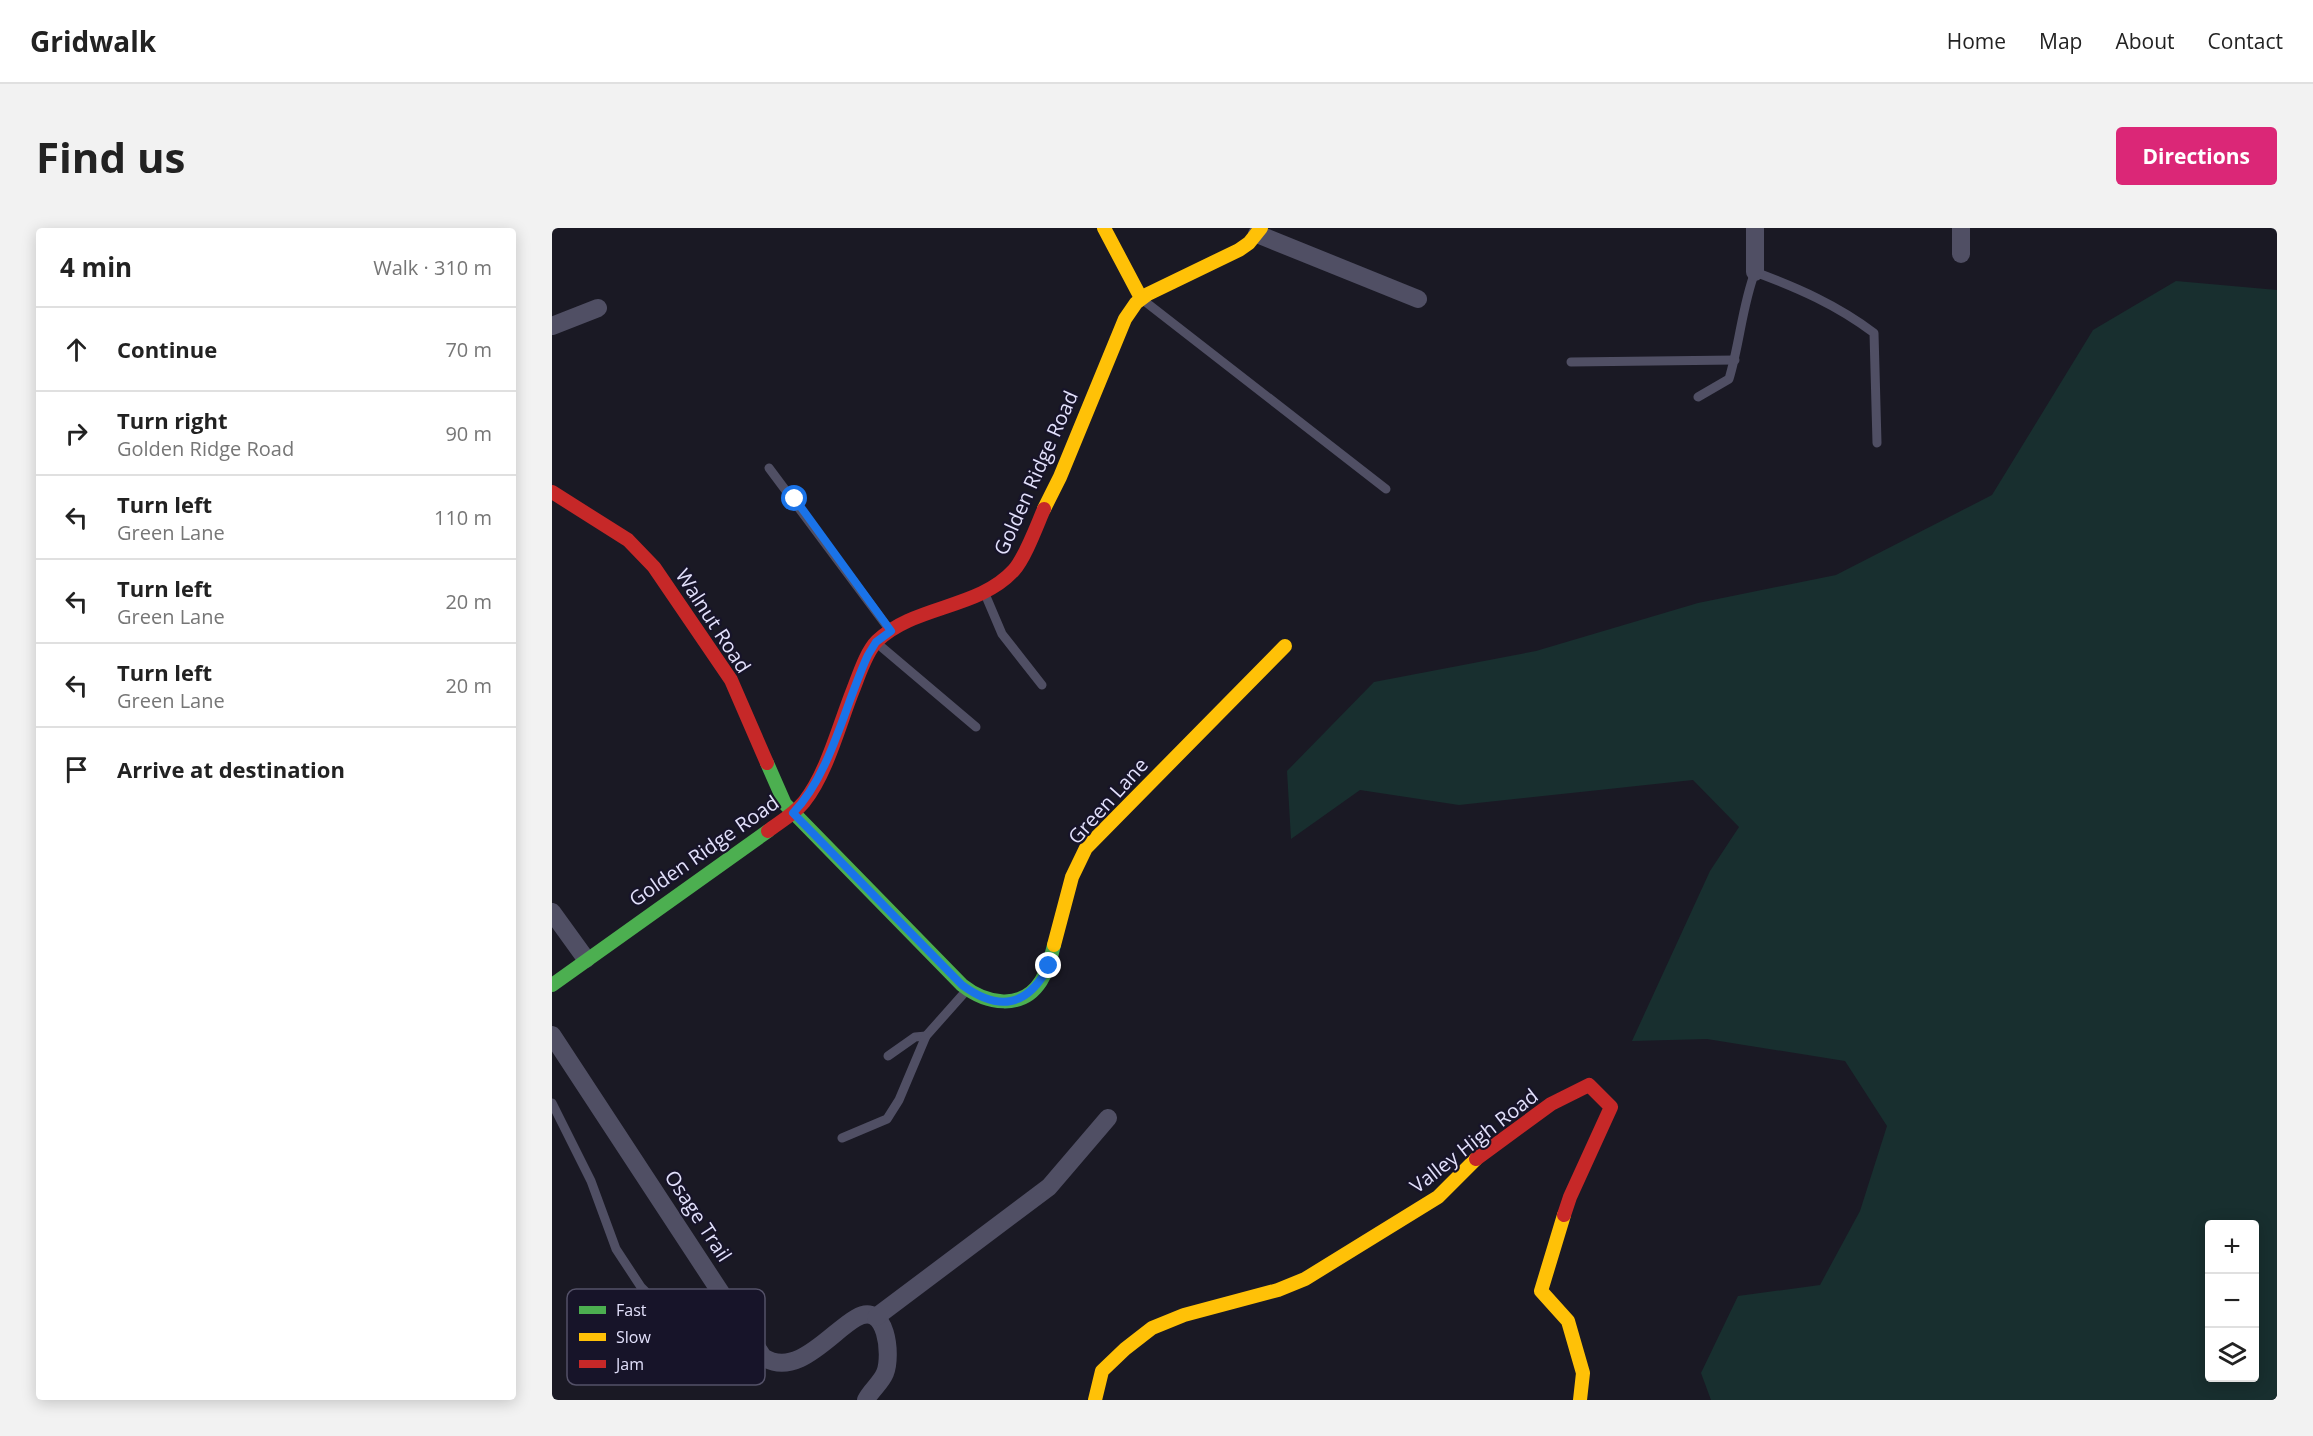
<!DOCTYPE html>
<html lang="en">
<head>
<meta charset="utf-8">
<style>
	body { margin:0; font-family:"Open Sans",sans-serif; background:#f2f2f2; color:#222 }
	.controls { position:absolute; right:18px; bottom:18px; display:grid; overflow:hidden; border-radius:6px; box-shadow:0 3px 15px #0003 }
	.controls button { width:54px; height:54px; display:grid; place-items:center; padding:0; border:0; border-bottom:2px solid #e0e0e0; background:#fff; color:#222; font:30px sans-serif }
	.stop { position:absolute; width:18px; height:18px; margin:-14px; border:4px solid #1a73e8; border-radius:50%; background:#fff }
	.stop.end { background:#1a73e8; border-color:#fff; box-shadow:0 2px 6px #0008 }
	.list { margin:0; padding:0; list-style:none }
	h2 { display:flex; justify-content:space-between; align-items:center; height:78px; margin:0; padding:0 24px; font-size:26px }
	h2 small { font-size:20px; font-weight:400; color:#767676 }
	.list li { display:grid; grid-template-columns:39px 1fr auto; gap:18px; align-items:center; box-sizing:border-box; height:84px; padding:0 24px; border-top:2px solid #e0e0e0 }
	.list b { display:block; font-size:22px; white-space:nowrap }
	.list p { margin:0; font-size:20px; white-space:nowrap; color:#767676 }
	.list em { font-size:20px; font-style:normal; color:#767676 }
	.icon { flex:none; width:33px; height:33px; fill:none; stroke:currentColor; stroke-width:2; stroke-linecap:round; stroke-linejoin:round }
	.map { position:relative; flex:none; width:1725px; height:1172px; overflow:hidden; border-radius:6px }
	header { display:flex; align-items:center; gap:36px; box-sizing:border-box; height:84px; padding:0 30px; background:#fff; border-bottom:2px solid #e0e0e0 }
	header strong { font-size:28px }
	nav { display:flex; gap:33px; margin-inline-start:auto; font-size:21px }
	.intro { display:flex; align-items:center; justify-content:space-between; box-sizing:border-box; height:144px; padding:0 36px }
	h1 { margin:0; font-size:42px }
	.button { padding:15px 27px; border-radius:6px; background:#db2777; color:#fff; font-size:21px; font-weight:700 }
	main { display:flex; gap:36px; padding:0 36px }
	aside { flex:1; background:#fff; border-radius:6px; box-shadow:0 3px 15px #0003 }
	.map>svg:first-child { display:block }
	.green { fill:#182f2f; fill-rule:evenodd }
	.lines { fill:none; stroke-linecap:round; stroke-linejoin:round }
	.lane { stroke:#504f64; stroke-width:9 }
	.street { stroke:#504f64; stroke-width:18 }
	.fast { stroke:#4caf50; stroke-width:14 }
	.slow { stroke:#ffc107; stroke-width:14 }
	.jam { stroke:#c62828; stroke-width:14 }
	.route { stroke:#1a73e8; stroke-width:8 }
	.labels { text-anchor:middle; stroke-width:4.5; stroke-linejoin:round; paint-order:stroke }
	.street-label { font-size:20px; fill:#e2e0fb; stroke:#171429 }
	.key { fill:#171429; stroke:#545168; stroke-width:1.5 }
	.key-label { font-size:16px; fill:#e2e0fb }
</style>
</head>
<body>
<header>
<strong>Gridwalk</strong>
<nav><a>Home</a><a>Map</a><a>About</a><a>Contact</a></nav>
</header>
<div class="intro"><h1>Find us</h1><a class="button">Directions</a></div>
<main>
<aside>
<h2>4 min<small>Walk · 310 m</small></h2>
<ul class="list">
<li><svg class="icon" aria-label="ahead" viewBox="0 0 24 24"><path d="M12 20V5M6 11l6-6 6 6"/></svg><div><b>Continue</b></div><em>70 m</em></li>
<li><svg class="icon" aria-label="right" viewBox="0 0 24 24"><path d="M7 20v-9h11M14 6l5 5-5 5"/></svg><div><b>Turn right</b><p>Golden Ridge Road</p></div><em>90 m</em></li>
<li><svg class="icon" aria-label="left" viewBox="0 0 24 24"><path d="M17 20v-9H6M10 6l-5 5 5 5"/></svg><div><b>Turn left</b><p>Green Lane</p></div><em>110 m</em></li>
<li><svg class="icon" aria-label="left" viewBox="0 0 24 24"><path d="M17 20v-9H6M10 6l-5 5 5 5"/></svg><div><b>Turn left</b><p>Green Lane</p></div><em>20 m</em></li>
<li><svg class="icon" aria-label="left" viewBox="0 0 24 24"><path d="M17 20v-9H6M10 6l-5 5 5 5"/></svg><div><b>Turn left</b><p>Green Lane</p></div><em>20 m</em></li>
<li><svg class="icon" aria-label="arrive" viewBox="0 0 24 24"><path d="M6 21V4h12l-3 4 3 4H6"/></svg><div><b>Arrive at destination</b></div></li>
</ul>
</aside>
<div class="map">
<svg width="1725" height="1172" viewBox="0 0 1725 1172">
	<rect width="100%" height="100%" fill="#1a1924"/>
	<path class="green" d="M1624 53 1725 62V1172H1159L1149 1145 1186 1068 1268 1057 1308 983 1335 898 1293 833 1155 811 1080 813 1158 643 1187 599 1141 552 907 577 808 562 739 611 735 543 822 454 984 423 1146 375 1284 347 1440 267 1541 102ZM1658 996H1702V1150H1658Z"/>
	<g class="lines">
		<g class="lane">
			<path d="M591 72 834 261"/>
			<path d="M1019 134 1183 132"/>
			<path d="M1146 169 1177 151C1188 115 1190 78 1203 44 1246 60 1285 77 1322 105L1325 215"/>
			<path d="M217 240 337 401"/>
			<path d="M433 366 450 406 490 457"/>
			<path d="M326 416 424 499"/>
			<path d="M336 828 363 809 374 808"/>
			<path d="M0 875 39 953 64 1021 89 1059 123 1093 136 1117 132 1123 85 1119 27 1144"/>
			<path d="M290 910 335 891 347 872 374 808 414 763"/>
		</g>
		<g class="street">
			<path d="M1203 0V44"/>
			<path d="M1409 0V26"/>
			<path d="M705 6 866 71"/>
			<path d="M0 98 46 80"/>
			<path d="M0 684 34 731"/>
			<path d="M0 807 211 1129C245 1151 279 1104 304 1090 335 1072 340 1128 333 1145 329 1155 319 1162 314 1172"/>
			<path d="M324 1089 497 959 556 890"/>
		</g>
		<g class="fast">
			<path d="M215 535 233 576 410 757C434 776 470 783 489 753 496 742 499 730 502 717"/>
			<path d="M0 757 216 603"/>
		</g>
		<g class="slow">
			<path d="M552 0 589 70"/>
			<path d="M492 281 508 249 573 91 584 75 596 66 687 22 697 15 709 0"/>
			<path d="M502 717 520 649 534 620 733 418"/>
			<path d="M1012 987 989 1063 1016 1093 1031 1145 1028 1172"/>
			<path d="M543 1172 550 1143 573 1121 600 1100 632 1087 726 1062 753 1051 886 969 924 931"/>
		</g>
		<g class="jam">
			<path d="M0 264 76 312 102 339 179 452 215 535"/>
			<path d="M216 603C228 594 242 586 252 574 275 545 287 497 301 462 307 447 314 424 325 413 362 377 427 381 462 342 473 330 485 297 492 281"/>
			<path d="M924 931 999 876 1037 857 1059 879 1018 969 1012 987"/>
		</g>
	</g>
	<g class="lines">
		<path class="route" d="M243 271 339 403 324 414 316 427C293 476 279 546 241 585L410 757C447 784 475 779 497 738"/>
	</g>
	<g class="labels">
		<g class="street-label">
			<text transform="translate(484 245) rotate(-66)" y="7">Golden Ridge Road</text>
			<text transform="translate(161 393) rotate(57)" y="7">Walnut Road</text>
			<text transform="translate(556 573) rotate(-48)" y="7">Green Lane</text>
			<text transform="translate(152 623) rotate(-35)" y="7">Golden Ridge Road</text>
			<text transform="translate(922 913) rotate(-38)" y="7">Valley High Road</text>
			<text transform="translate(146 988) rotate(57)" y="7">Osage Trail</text>
		</g>
	</g>
	<rect x="15" y="1061" width="198" height="96" rx="9" class="key"/>
	<rect x="27" y="1078" width="27" height="8" fill="#4caf50"/>
	<rect x="27" y="1105" width="27" height="8" fill="#ffc107"/>
	<rect x="27" y="1132" width="27" height="8" fill="#c62828"/>
	<g class="key-label">
		<text x="64" y="1088">Fast</text>
		<text x="64" y="1115">Slow</text>
		<text x="64" y="1142">Jam</text>
	</g>
</svg>
<div class="controls">
<button>+</button>
<button>−</button>
<button><svg class="icon" aria-label="layers" viewBox="0 0 24 24"><path d="M12 4l9 5-9 5-9-5zM3 14l9 5 9-5"/></svg></button>
</div>
<div class="stop" style="left:243px;top:271px"></div>
<div class="stop end" style="left:497px;top:738px"></div>
</div>
</main>
</body>
</html>
